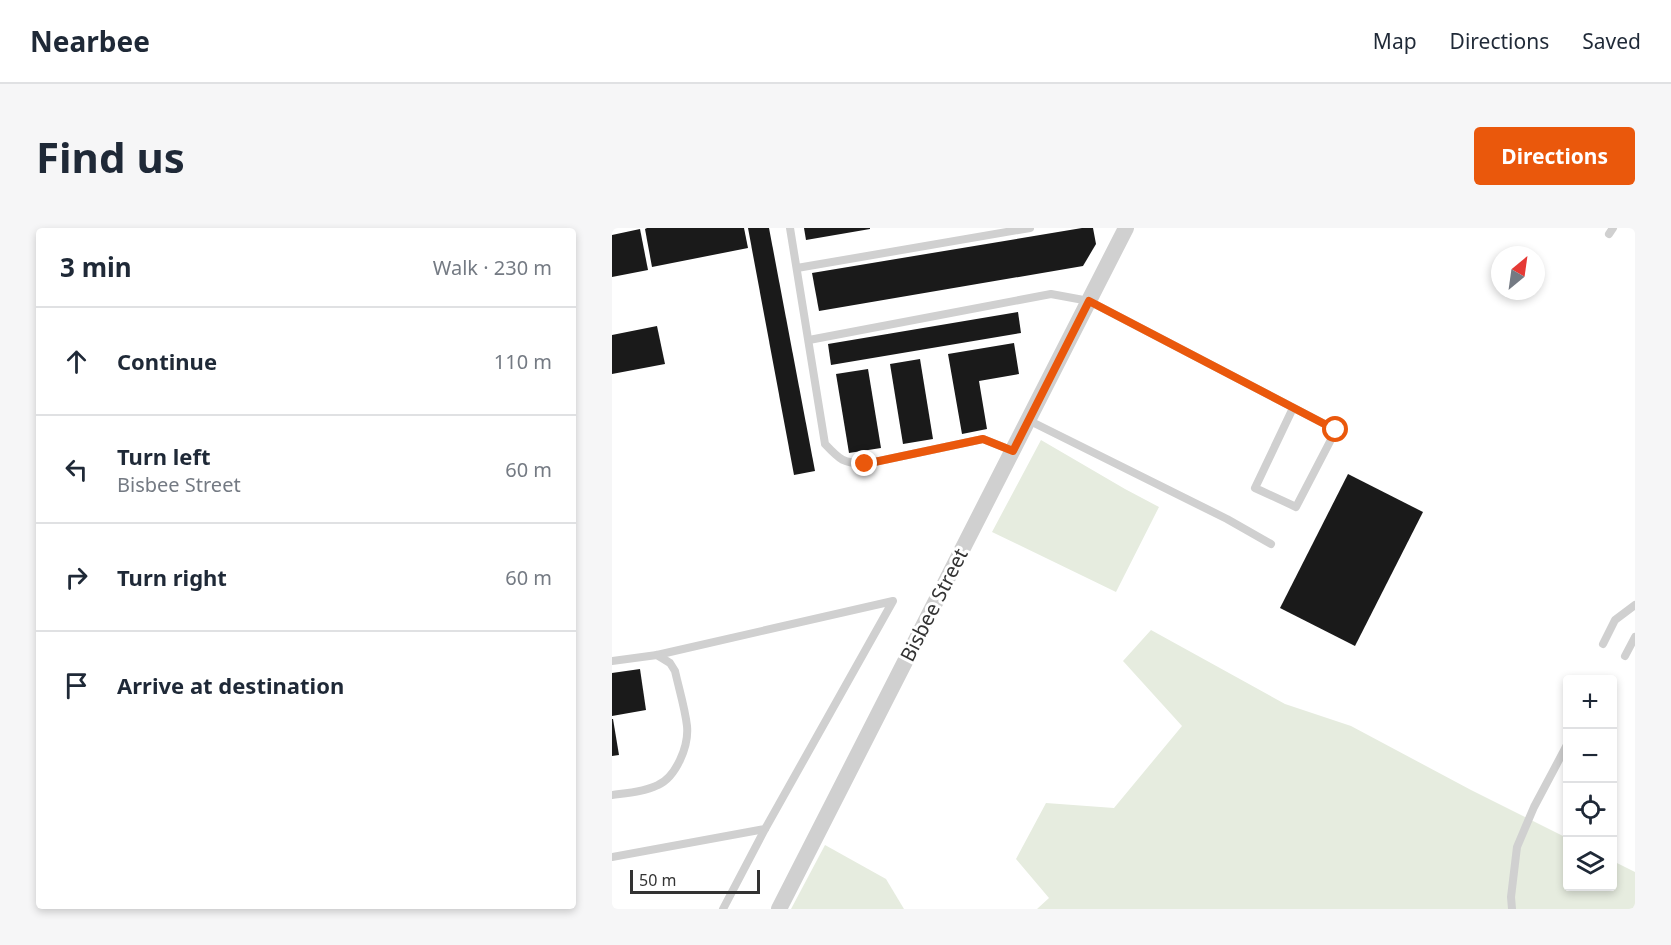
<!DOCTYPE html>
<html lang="en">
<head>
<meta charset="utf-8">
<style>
	body { margin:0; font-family:"Noto Sans",sans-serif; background:#f6f6f7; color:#1f2937 }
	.controls { position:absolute; right:18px; bottom:18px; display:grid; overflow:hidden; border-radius:6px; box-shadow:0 3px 9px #0003 }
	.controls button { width:54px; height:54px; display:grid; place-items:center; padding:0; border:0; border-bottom:2px solid #e0e1e3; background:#fff; color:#1f2937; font:30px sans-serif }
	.compass { position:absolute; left:879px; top:18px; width:54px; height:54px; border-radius:50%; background:#fff; box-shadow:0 3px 9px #0003; rotate:29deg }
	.scale { position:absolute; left:18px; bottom:15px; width:130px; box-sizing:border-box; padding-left:6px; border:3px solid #333; border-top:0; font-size:16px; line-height:21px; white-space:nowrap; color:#333; -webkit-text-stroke:4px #fff; paint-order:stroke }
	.stop { position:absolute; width:18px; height:18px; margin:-14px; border:4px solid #ea580c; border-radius:50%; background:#fff }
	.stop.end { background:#ea580c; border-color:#fff; box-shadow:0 2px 6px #0008 }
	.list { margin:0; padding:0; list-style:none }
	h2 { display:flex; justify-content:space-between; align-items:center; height:78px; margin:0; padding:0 24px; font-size:26px }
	h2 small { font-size:20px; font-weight:400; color:#747a83 }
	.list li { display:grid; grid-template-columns:39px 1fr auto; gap:18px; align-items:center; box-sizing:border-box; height:108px; padding:0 24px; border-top:2px solid #e0e1e3 }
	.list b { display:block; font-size:22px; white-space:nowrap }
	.list p { margin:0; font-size:20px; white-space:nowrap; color:#747a83 }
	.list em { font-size:20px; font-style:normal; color:#747a83 }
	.icon { flex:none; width:33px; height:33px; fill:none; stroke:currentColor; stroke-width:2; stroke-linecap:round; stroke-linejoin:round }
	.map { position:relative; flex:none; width:1023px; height:681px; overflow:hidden; border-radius:6px }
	header { display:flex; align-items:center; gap:36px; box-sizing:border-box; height:84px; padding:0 30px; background:#fff; border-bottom:2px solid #e0e1e3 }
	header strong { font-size:28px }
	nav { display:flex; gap:33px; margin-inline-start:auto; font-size:21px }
	.intro { display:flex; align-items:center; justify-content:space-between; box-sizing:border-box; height:144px; padding:0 36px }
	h1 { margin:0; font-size:42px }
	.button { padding:15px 27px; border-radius:6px; background:#ea580c; color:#fff; font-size:21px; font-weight:700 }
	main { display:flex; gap:36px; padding:0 36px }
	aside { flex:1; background:#fff; border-radius:6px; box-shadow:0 3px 9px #0003 }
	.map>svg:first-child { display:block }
	.green { fill:#e6ecdf }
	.building { fill:#1a1a1a }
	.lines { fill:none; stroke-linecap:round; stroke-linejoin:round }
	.lane { stroke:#d0d0d0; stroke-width:8 }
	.street { stroke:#d0d0d0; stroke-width:16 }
	.route { stroke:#ea580c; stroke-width:8 }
	.labels { text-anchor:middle; stroke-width:6; stroke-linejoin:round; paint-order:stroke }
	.street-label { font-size:20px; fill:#333; stroke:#fff }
</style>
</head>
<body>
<header>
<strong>Nearbee</strong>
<nav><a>Map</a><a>Directions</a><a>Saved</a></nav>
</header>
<div class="intro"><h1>Find us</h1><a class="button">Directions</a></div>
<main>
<aside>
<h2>3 min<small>Walk · 230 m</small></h2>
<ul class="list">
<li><svg class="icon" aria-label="ahead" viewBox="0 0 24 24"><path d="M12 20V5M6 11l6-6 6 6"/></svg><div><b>Continue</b></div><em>110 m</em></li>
<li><svg class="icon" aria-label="left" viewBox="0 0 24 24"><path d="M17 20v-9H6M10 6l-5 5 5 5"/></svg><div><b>Turn left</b><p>Bisbee Street</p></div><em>60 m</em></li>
<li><svg class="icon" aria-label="right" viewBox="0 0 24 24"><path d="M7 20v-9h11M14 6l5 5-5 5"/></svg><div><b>Turn right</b></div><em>60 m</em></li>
<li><svg class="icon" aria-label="arrive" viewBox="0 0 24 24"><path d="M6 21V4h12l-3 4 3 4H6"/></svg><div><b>Arrive at destination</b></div></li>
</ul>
</aside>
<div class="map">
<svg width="1023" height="681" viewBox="0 0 1023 681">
	<rect width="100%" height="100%" fill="#fff"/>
	<g class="green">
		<path d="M429 212 513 261 547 279 504 364 380 304Z"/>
		<path d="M539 402 673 476 739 498 859 562 955 610 956 658H1000L1001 633 1023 644V681H425L437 670 404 631 434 575 502 580 570 498 511 433Z"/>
		<path d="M213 617 274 651 292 681H179Z"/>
	</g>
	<g class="building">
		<path d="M35 0H132L136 20 40 39 33 1Z"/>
		<path d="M136 0H157L203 243 182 247Z"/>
		<path d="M192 0H258V1L194 12Z"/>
		<path d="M470 0H481L484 16 471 38 207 83 200 45Z"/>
		<path d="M28 1 36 42 0 49V7Z"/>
		<path d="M406 84 409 105 219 137 216 116Z"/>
		<path d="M45 98 53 136 0 146V107Z"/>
		<path d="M402 115 407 146 367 153 375 201 350 206 336 126Z"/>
		<path d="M308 131 321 211 291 216 278 136Z"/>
		<path d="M256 141 269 220 237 225 224 146Z"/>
		<path d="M736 246 811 284 743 418 668 380Z"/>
		<path d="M28 441 34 482 0 488V445Z"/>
		<path d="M0 491H1L7 527 0 528Z"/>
	</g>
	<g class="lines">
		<g class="lane">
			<path d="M178 0 213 216C228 232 231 235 253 236L371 211 401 223"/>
			<path d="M997 6 1001 0"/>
			<path d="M185 40 418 0"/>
			<path d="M197 112 439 66 477 73 724 202 684 279 643 260 681 180"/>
			<path d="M416 192 615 291 659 316"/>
			<path d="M991 416 1003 392 1023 377"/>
			<path d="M1013 428 1023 409"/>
			<path d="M0 433 45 427 281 373 153 601 0 629"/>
			<path d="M0 567C15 565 32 564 46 557 64 549 77 518 75 498 73 480 67 461 63 443L58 435 45 427"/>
			<path d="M111 681 153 601"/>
			<path d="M900 681 899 669 905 619 922 579 956 515"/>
		</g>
		<path class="street" d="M167 681 514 0"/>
	</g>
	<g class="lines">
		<path class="route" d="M253 236 371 211 401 223 477 73 724 202"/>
	</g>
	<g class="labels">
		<g class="street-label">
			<text transform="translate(322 377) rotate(-63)" y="7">Bisbee Street</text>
		</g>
	</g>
</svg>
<div class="controls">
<button>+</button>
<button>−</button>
<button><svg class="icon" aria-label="locate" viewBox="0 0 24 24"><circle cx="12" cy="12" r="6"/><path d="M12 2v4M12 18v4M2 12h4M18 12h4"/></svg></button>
<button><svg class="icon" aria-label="layers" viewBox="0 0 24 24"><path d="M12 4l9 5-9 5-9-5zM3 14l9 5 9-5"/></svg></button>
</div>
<svg class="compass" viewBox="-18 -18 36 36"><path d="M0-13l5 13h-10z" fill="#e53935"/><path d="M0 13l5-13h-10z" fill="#747a83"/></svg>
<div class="scale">50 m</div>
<div class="stop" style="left:724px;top:202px"></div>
<div class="stop end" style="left:253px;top:236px"></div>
</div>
</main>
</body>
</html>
